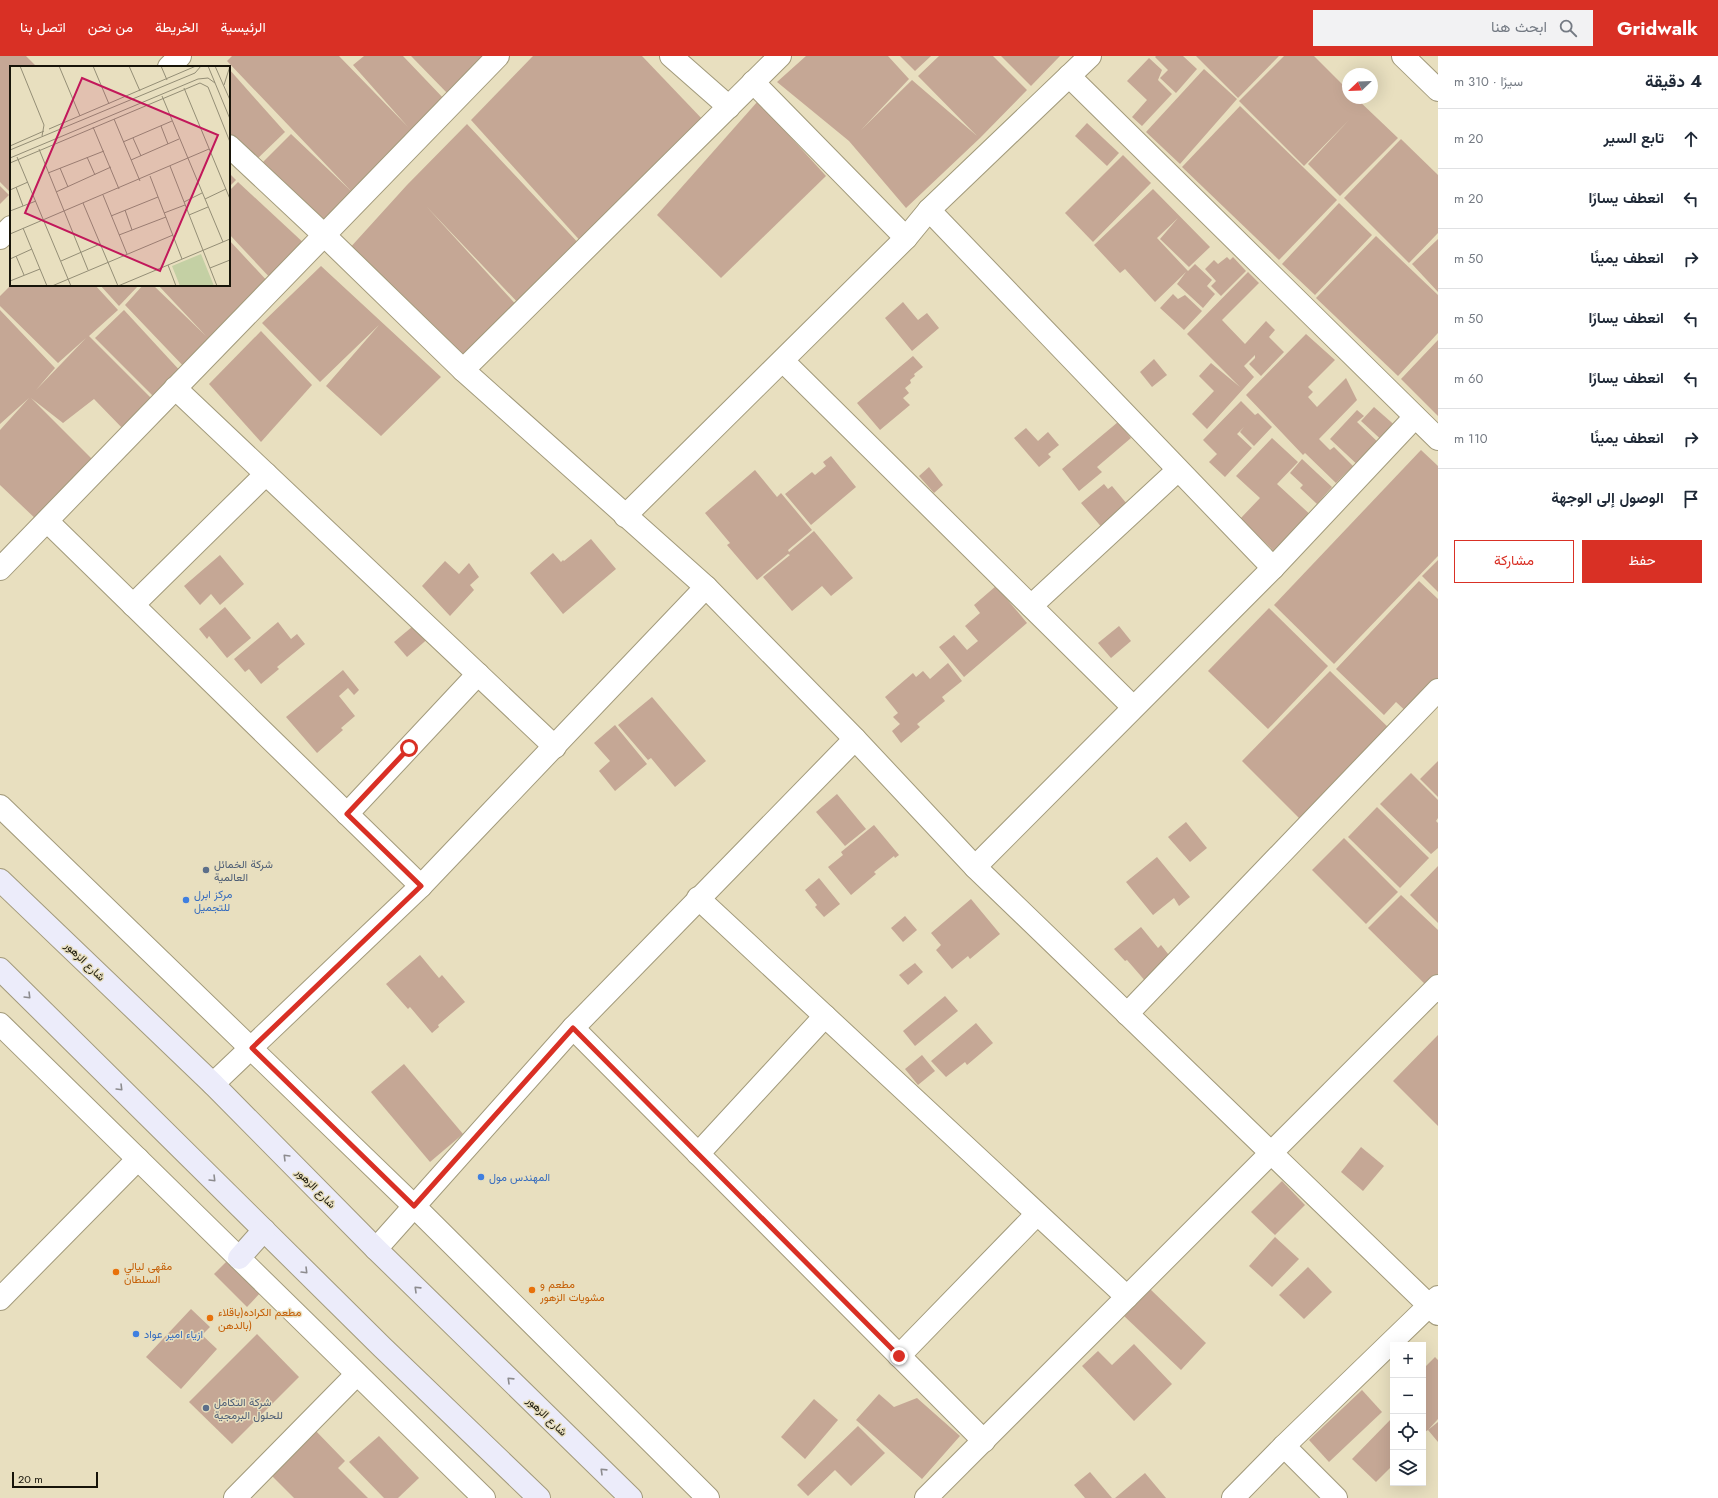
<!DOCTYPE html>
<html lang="ar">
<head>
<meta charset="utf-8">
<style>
	body { margin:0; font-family:Jost,Vazirmatn,sans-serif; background:#f2f2f3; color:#1f2937; direction:rtl }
	.controls { position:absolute; right:12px; bottom:12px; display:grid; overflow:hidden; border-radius:0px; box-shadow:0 4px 16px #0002 }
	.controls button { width:36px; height:36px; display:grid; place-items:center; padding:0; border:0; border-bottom:1px solid #e0e1e3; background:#fff; color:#1f2937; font:20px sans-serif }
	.compass { position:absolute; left:1342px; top:12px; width:36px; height:36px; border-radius:50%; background:#fff; box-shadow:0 4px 16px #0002; rotate:247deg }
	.scale { position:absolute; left:12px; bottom:10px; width:86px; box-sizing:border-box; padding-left:4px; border:2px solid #171409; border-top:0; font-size:11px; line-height:14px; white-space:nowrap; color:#171409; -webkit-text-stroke:3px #e8dfbf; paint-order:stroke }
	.stop { position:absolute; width:12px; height:12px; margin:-9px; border:3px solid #d93025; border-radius:50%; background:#fff }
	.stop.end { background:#d93025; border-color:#fff; box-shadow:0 1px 4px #0008 }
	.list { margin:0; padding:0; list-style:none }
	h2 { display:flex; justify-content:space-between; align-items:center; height:52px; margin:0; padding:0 16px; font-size:17px }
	h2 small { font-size:13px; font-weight:400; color:#747a83 }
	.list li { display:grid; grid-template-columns:26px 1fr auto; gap:12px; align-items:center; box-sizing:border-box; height:60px; padding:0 16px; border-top:1px solid #e0e1e3 }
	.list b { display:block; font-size:15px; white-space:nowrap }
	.list em { font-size:13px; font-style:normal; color:#747a83 }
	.actions { display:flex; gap:8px; padding:12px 16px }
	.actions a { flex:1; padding:9px 0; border:1px solid #d93025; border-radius:0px; text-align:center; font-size:14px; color:#d93025 }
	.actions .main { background:#d93025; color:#fff }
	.icon { flex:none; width:22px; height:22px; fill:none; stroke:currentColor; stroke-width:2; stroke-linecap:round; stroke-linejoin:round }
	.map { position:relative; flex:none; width:1438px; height:1442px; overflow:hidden; direction:ltr }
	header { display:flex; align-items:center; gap:24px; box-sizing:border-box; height:56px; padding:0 20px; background:#d93025; color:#fff }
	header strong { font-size:19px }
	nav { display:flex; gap:22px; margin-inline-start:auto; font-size:14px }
	.search { width:280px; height:36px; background:#f2f2f3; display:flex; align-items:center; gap:10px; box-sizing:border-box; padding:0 14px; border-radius:0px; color:#747a83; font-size:15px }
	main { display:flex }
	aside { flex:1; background:#fff }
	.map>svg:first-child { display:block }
	.building { fill:#c5a795 }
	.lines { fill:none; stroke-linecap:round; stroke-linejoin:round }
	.minor-casing { stroke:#a29a7b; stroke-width:24 }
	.tertiary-casing { stroke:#a29a7b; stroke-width:24 }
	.secondary-casing { stroke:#a29a7b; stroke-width:24 }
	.minor { stroke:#fff; stroke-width:22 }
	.tertiary { stroke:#fff; stroke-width:22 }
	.secondary { stroke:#ececfa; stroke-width:22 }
	.oneway { stroke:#8c8b8e }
	.route { stroke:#d93025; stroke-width:5 }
	.service-dot { fill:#5c6f8a; stroke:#e8dfbf; stroke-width:1.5 }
	.shop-dot { fill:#3f7fe0; stroke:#e8dfbf; stroke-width:1.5 }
	.food-dot { fill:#e8710a; stroke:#e8dfbf; stroke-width:1.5 }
	.labels { text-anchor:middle; stroke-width:3; stroke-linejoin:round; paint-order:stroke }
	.service-label { font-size:11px; fill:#4e5e75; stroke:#e8dfbf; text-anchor:start }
	.shop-label { font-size:11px; fill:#366cbe; stroke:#e8dfbf; text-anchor:start }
	.street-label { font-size:11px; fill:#171409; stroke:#e8dfbf }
	.food-label { font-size:11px; fill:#c56008; stroke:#e8dfbf; text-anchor:start }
	.inset-road { fill:none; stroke:#948e76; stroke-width:1 }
	.view { fill:#c2185b; fill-opacity:0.15; stroke:#c2185b; stroke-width:2 }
	.inset-edge { fill:none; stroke:#171409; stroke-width:2 }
</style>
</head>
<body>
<header>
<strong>Gridwalk</strong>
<div class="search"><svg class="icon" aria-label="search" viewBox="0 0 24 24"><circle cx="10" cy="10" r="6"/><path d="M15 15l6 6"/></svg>ابحث هنا</div>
<nav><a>الرئيسية</a><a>الخريطة</a><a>من نحن</a><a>اتصل بنا</a></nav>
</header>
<main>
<aside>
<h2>4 دقيقة<small>سيرًا · 310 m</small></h2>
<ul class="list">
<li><svg class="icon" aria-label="ahead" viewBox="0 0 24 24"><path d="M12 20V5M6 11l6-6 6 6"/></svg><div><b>تابع السير</b></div><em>20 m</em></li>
<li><svg class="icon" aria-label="left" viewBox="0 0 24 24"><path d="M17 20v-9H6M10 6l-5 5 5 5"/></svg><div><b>انعطف يسارًا</b></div><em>20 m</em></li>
<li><svg class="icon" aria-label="right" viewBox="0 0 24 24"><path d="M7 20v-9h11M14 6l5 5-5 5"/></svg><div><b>انعطف يمينًا</b></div><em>50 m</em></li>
<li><svg class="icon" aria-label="left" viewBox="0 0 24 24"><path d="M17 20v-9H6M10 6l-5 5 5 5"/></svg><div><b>انعطف يسارًا</b></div><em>50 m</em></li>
<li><svg class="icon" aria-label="left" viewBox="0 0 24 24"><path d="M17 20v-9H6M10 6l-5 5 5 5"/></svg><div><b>انعطف يسارًا</b></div><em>60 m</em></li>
<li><svg class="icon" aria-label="right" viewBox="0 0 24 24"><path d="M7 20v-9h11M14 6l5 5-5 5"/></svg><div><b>انعطف يمينًا</b></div><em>110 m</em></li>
<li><svg class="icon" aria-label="arrive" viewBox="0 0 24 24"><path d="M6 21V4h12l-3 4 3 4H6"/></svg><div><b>الوصول إلى الوجهة</b></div></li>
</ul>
<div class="actions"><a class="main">حفظ</a><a>مشاركة</a></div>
</aside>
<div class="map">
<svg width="1438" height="1442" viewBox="0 0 1438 1442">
	<rect width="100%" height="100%" fill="#e8dfbf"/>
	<g class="building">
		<path d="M0 0H26L37 11H11V137L0 126Z"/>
		<path d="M232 0H339L408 71 353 9 364 0H403L446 45 322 171 258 111 291 78 352 136 227 5Z"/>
		<path d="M411 0H490L450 40Z"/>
		<path d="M533 0H642L705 66 584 189 471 64Z"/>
		<path d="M806 0H888L909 23 861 74 912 24 977 80 918 20 939 0H993L1027 34 980 82 906 152 849 85 777 26Z"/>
		<path d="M900 0H931L915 15Z"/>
		<path d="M1001 0H1060L1031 30Z"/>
		<path d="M1156 0H1183L1197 13 1176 37 1160 22 1168 14 1155 1Z"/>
		<path d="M1196 0H1279L1238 42Z"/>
		<path d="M1284 0H1314L1348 34V42H1356L1398 82 1340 140 1308 108 1349 64 1304 110 1239 45Z"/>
		<path d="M1149 2 1162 14 1158 24 1172 38 1142 70 1132 61 1147 44 1127 25Z"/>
		<path d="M229 13 285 76 255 105 229 80Z"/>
		<path d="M1204 13 1237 43 1180 108 1146 76Z"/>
		<path d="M758 45 826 120 721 222 657 159Z"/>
		<path d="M1240 50 1337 144 1279 204 1182 111Z"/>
		<path d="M1087 67 1119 97 1107 110 1075 80Z"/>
		<path d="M467 68 582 191 522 251 426 150 520 253 461 305 348 194 407 129Z"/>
		<path d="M1401 83 1438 119V177L1409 207 1344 142Z"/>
		<path d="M1123 99 1151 127 1093 186 1065 157Z"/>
		<path d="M229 117 236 124 229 131Z"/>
		<path d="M238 126 307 190 274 226 229 178V135Z"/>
		<path d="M0 130 9 139 0 148Z"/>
		<path d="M1153 133 1210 191 1189 211 1160 183 1178 162 1157 182 1188 215 1195 208 1212 224 1207 230 1215 238 1203 252 1177 228 1186 216 1155 246 1125 213 1120 217 1094 189Z"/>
		<path d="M1339 147 1372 179 1315 239 1282 208Z"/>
		<path d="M1376 180 1438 239V277L1398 320 1316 242Z"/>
		<path d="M1438 183V236L1412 208Z"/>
		<path d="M229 184 270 228 188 315 125 249 143 229H153L206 280 158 229H229Z"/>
		<path d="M1227 201 1230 204 1233 201 1246 215 1221 240 1211 230 1216 225 1205 213 1214 204 1218 208Z"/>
		<path d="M321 210 441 321 381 380 326 330 379 269 320 326 262 267Z"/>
		<path d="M1248 216 1259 227 1222 264 1245 288 1266 265 1275 274 1269 281 1284 296 1261 320 1249 308 1255 302V299L1244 310 1254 321 1207 373 1192 358 1214 335 1199 320 1211 307 1240 331 1187 278Z"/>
		<path d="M11 229H95L118 254 89 280 156 347 127 377 94 343 63 367 31 342 95 406 38 465 0 429V374L29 342 0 368V254L55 312 36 334 86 282 58 307 0 250V240Z"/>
		<path d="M100 229H139L119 250Z"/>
		<path d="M1173 238 1178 243 1185 239 1202 255 1184 274 1160 252Z"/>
		<path d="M903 246 918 264 927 257 939 272 912 295 885 262Z"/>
		<path d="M124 254 183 318 159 346 95 282Z"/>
		<path d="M261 275 312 329 261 386 209 328Z"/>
		<path d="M1306 278 1335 304 1308 331 1313 336 1308 341 1317 351 1346 322 1357 344 1319 383 1330 394 1334 391 1353 410 1336 427 1305 397 1303 399 1246 339Z"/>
		<path d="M1438 284V360L1401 323Z"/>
		<path d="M913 300 923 311 914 318 915 320 910 324 911 327 905 332 909 337 903 342 910 349 880 374 857 347Z"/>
		<path d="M1154 303 1167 319 1152 331 1140 316Z"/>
		<path d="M1241 345 1255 359 1258 357 1272 371 1254 390 1240 376 1244 371 1237 378 1252 392 1225 421 1209 406 1217 398 1203 384Z"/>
		<path d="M1374 351 1399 373 1386 388 1361 365Z"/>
		<path d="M1357 354 1364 360 1357 366 1382 390 1361 412 1330 383Z"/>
		<path d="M1118 366 1131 382 1097 411 1102 416 1079 435 1062 413Z"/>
		<path d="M1026 372 1038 385 1048 376 1059 389 1048 398 1051 401 1039 411 1014 382Z"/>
		<path d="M1272 382 1298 406 1277 428 1314 462 1279 500 1240 463 1260 442 1236 420Z"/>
		<path d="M1421 394 1438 410V500L1334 608 1274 549Z"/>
		<path d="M831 400 856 431 811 469 785 438 812 416 815 419 826 410 823 406Z"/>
		<path d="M1302 403 1332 431 1317 448 1300 432 1303 429 1290 417Z"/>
		<path d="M929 411 943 429 934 437 919 420Z"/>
		<path d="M755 414 777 441 781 437 812 474 788 494 789 496 814 475 853 522 831 540 822 530 792 555 763 521 790 499 788 498 757 524 727 489 730 487 705 457Z"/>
		<path d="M1104 428 1108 433 1112 430 1127 448 1104 474 1081 447Z"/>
		<path d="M591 483 616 513 563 558 530 517 553 497 561 506 563 504 564 505Z"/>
		<path d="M220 499 244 528 220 549 211 538 200 549 184 530Z"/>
		<path d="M1438 504V536L1422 520Z"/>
		<path d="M445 505 459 518 469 507 479 521 470 529 474 534 450 560 422 530Z"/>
		<path d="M1419 525 1438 543V627L1409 658 1396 646 1384 659 1336 613Z"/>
		<path d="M996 530 1027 567 964 621 939 591 954 579 967 594 978 585 965 570 980 557 974 549Z"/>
		<path d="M225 551 251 582 227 602 209 580 207 583 199 573Z"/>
		<path d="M1269 552 1328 610 1268 673 1208 615Z"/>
		<path d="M419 565 431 580 407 601 394 586Z"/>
		<path d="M278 566 291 583 297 578 305 588 277 611 279 613 261 628 249 613 245 616 234 603Z"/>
		<path d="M1119 570 1131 585 1111 602 1098 587Z"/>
		<path d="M948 607 962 625 942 641 945 645 917 668 920 671 901 687 892 675 900 668 893 661 898 657 885 641 913 617 916 621 923 615 930 623Z"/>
		<path d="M343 614 359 634 354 639 348 632 339 640 355 660 341 672 343 674 317 697 286 661Z"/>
		<path d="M1330 615 1391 674 1302 765 1242 705Z"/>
		<path d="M652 641 706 705 675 731 651 702 648 704 618 669Z"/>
		<path d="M615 669 647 708 615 735 599 715 610 705 594 687Z"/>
		<path d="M1438 705V741L1420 723Z"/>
		<path d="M1411 717 1438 744V762L1436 765 1438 767V792L1431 798 1380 748Z"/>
		<path d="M837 738 866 773 845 790 816 756Z"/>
		<path d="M1377 751 1429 802 1400 832 1348 781Z"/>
		<path d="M1186 766 1207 792 1190 806 1168 781Z"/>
		<path d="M874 769 899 799 895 802 894 800 874 816 876 818 851 839 828 811 843 799 841 796Z"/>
		<path d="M1344 782 1398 836 1366 868 1312 814Z"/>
		<path d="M1157 801 1190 841 1179 850 1174 842 1153 859 1126 826Z"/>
		<path d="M1438 810V867L1410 839Z"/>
		<path d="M819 822 840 848 824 861 815 851 817 849 805 834Z"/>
		<path d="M1401 839 1438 874V924L1430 933 1368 872Z"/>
		<path d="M971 843 1000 878 970 903 968 900 952 913 936 894 941 889 931 877Z"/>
		<path d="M905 860 917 874 903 886 891 872Z"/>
		<path d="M1141 871 1158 892 1161 889 1172 903 1147 927 1127 904 1125 905 1114 893Z"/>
		<path d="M420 899 439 922 442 919 465 946 438 969 439 971 432 977 410 951 408 953 386 928Z"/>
		<path d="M915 907 923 916 908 929 899 919Z"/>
		<path d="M945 940 958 955 915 990 903 975Z"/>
		<path d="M976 967 993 987 967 1009 965 1006 946 1021 931 1005Z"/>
		<path d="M1438 979V1070L1393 1025Z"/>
		<path d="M922 999 935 1015 918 1029 905 1013Z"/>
		<path d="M404 1008 463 1078 430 1106 371 1036Z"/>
		<path d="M1361 1091 1384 1110 1363 1135 1341 1116Z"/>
		<path d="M1282 1125 1305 1149 1275 1179 1251 1156Z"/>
		<path d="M1275 1181 1299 1203 1272 1231 1249 1210Z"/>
		<path d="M230 1202 262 1235 247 1251 214 1218Z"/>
		<path d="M1308 1211 1332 1236 1304 1263 1279 1239Z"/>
		<path d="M1149 1232 1206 1287 1181 1314 1123 1259Z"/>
		<path d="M191 1253 210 1271 202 1279 217 1293 181 1333 146 1301Z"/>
		<path d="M257 1278 299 1321 232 1388 189 1346Z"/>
		<path d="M1134 1288 1172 1328 1134 1365 1082 1310 1098 1295 1112 1309Z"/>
		<path d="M1435 1301 1438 1304V1363L1428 1374 1438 1366V1386L1428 1374 1423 1377V1313Z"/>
		<path d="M1362 1334 1382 1356 1329 1406 1309 1384Z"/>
		<path d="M879 1338 894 1351 917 1342 960 1380 922 1423 856 1364Z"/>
		<path d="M814 1343 838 1364 805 1403 781 1381Z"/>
		<path d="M1393 1361V1409L1376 1426 1352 1403Z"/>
		<path d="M858 1370 885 1397 851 1430 835 1414 808 1440 797 1429Z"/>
		<path d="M313 1372 345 1405 338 1412 368 1442H294L268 1416Z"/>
		<path d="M379 1380 419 1422 398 1442H384L349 1406Z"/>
		<path d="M1090 1416 1112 1442H1085L1074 1429Z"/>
		<path d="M1145 1417 1166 1442H1115Z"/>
	</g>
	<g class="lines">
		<g class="minor-casing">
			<g id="minor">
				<path d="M671 0 729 51"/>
				<path d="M1403 0 1438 34"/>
				<path d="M169 11 180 0"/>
				<path d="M1069 20 1438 383"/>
				<path d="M753 26 906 182"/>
				<path d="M229 90 324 179 463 314 706 531 855 683 975 811 1438 1258"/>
				<path d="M929 154 1273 512"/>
				<path d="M0 182 11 171"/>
				<path d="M783 305 1133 651"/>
				<path d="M463 314 780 0"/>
				<path d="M175 332 555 691"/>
				<path d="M625 460 906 182 929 154 1090 0"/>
				<path d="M47 465 421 830"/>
				<path d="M0 513 498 0"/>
				<path d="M133 549 266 418"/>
				<path d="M1031 550 1178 414"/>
				<path d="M347 758 478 618"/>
				<path d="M975 811 1273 512 1415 361"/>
				<path d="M698 842 1127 1241"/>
				<path d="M1127 958 1438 634"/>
				<path d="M573 972 984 1385"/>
				<path d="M213 1028 421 830 706 531"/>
				<path d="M698 1098 825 960"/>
				<path d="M376 1193 573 972 855 683"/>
				<path d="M0 1243 138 1103"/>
				<path d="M899 1300 1037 1158"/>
				<path d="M1284 1390 1336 1442"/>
				<path d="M235 1442 357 1318"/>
				<path d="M926 1442 1438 930"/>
				<path d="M1233 1442 1284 1390 1438 1241"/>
			</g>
		</g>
		<g class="tertiary-casing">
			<g id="tertiary">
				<path d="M0 750 414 1150 708 1442"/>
				<path d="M0 968 484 1442"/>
			</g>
		</g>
		<g class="secondary-casing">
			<g id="secondary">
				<path d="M0 824 213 1028 376 1193 631 1442"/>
				<path d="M0 913 382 1291 539 1442"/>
				<path d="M239 1202 264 1174"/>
			</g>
		</g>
		<use href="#minor" class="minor"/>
		<use href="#tertiary" class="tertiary"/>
		<use href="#secondary" class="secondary"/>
	</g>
	<defs><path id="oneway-chevron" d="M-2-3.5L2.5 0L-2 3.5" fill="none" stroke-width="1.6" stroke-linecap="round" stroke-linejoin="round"/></defs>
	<g class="oneway">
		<use href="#oneway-chevron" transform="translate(28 940) rotate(45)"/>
		<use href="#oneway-chevron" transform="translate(120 1032) rotate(45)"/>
		<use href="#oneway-chevron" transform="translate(286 1101) rotate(-135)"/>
		<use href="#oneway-chevron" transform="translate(213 1123) rotate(45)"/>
		<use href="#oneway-chevron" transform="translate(305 1215) rotate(45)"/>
		<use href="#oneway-chevron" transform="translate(417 1233) rotate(-136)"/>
		<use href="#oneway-chevron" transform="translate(510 1324) rotate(-136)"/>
		<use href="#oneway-chevron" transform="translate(603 1415) rotate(-136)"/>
	</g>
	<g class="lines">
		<path class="route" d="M409 692 347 758 421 830 252 992 414 1150 573 972 899 1300"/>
	</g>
	<g class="service-dot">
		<circle cx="206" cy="814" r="4"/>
		<circle cx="206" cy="1352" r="4"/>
	</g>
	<g class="shop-dot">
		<circle cx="186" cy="844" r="4"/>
		<circle cx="481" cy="1121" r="4"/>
		<circle cx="136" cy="1278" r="4"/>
	</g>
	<g class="food-dot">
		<circle cx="116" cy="1216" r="4"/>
		<circle cx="532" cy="1234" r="4"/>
		<circle cx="210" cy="1262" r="4"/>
	</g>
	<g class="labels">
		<g class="service-label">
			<text x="214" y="812">شركة الخمائل<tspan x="214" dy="13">العالمية</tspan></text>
			<text x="214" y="1350">شركة التكامل<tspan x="214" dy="13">للحلول البرمجية</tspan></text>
		</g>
		<g class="shop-label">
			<text x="194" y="842">مركز ابرل<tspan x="194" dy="13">للتجميل</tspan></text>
			<text x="489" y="1125">المهندس مول</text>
			<text x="144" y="1282">ازياء امير عواد</text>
		</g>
		<g class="street-label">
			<text transform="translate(85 905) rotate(44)" y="4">شارع الزهور</text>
			<text transform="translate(316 1132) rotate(45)" y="4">شارع الزهور</text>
			<text transform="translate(547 1360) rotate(44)" y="4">شارع الزهور</text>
		</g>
		<g class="food-label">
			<text x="124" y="1214">مقهى ليالي<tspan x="124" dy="13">السلطان</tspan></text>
			<text x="540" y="1232">مطعم و<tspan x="540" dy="13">مشويات الزهور</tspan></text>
			<text x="218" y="1260">مطعم الكراده(باقلاء<tspan x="218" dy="13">بالدهن)</tspan></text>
		</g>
	</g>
	<g transform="translate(10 10)">
		<rect width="220" height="220" fill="#e8dfbf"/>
		<path d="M191 188 204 220H170L162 200Z" fill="#c4d0a4"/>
		<path class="inset-road" d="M10 0 34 59 32 70M49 0 70 50M83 0 99 38M119 0 130 25M151 0 157 14M198 0 220 53M205 0 220 34M214 19 220 0M174 22 220 133M152 30 213 176M104 53 130 115M151 60 158 78M83 61 109 123M39 63 186 0M123 72 131 90M113 76 162 55M0 80 34 65M29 83 78 204M0 84 185 7 191 0M7 91 61 220M77 91 85 109M0 92 188 13 198 12 205 17M121 94 169 73M0 97 190 17 198 21 220 76M160 100 207 220M50 102 58 121M38 107 94 85M140 110 172 193M6 121 13 140M0 124 18 116M46 126 101 101M93 129 117 188M195 133 216 123M174 136 192 127M73 137 108 220M115 144 122 164M0 145 26 135M154 147 175 139M179 149 198 141M101 150 148 131M13 162 37 220M0 168 199 83M109 169 156 151M6 190 14 209M0 193 22 183M51 195 90 178M158 199 166 220M200 202 220 194M0 215 30 203M42 220 163 169M108 220 220 173"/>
		<path class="view" d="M72 12 208 69 150 205 15 147Z"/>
		<rect width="220" height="220" class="inset-edge"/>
	</g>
</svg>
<div class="controls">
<button>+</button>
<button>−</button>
<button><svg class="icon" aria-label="locate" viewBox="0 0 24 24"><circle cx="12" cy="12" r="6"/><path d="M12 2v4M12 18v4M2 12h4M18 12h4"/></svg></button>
<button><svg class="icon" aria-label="layers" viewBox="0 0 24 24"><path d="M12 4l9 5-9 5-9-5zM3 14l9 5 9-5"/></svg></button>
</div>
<svg class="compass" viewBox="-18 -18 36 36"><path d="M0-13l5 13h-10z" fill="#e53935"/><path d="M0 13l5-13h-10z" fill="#747a83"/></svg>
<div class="scale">20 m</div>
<div class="stop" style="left:409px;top:692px"></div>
<div class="stop end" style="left:899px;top:1300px"></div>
</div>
</main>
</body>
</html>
